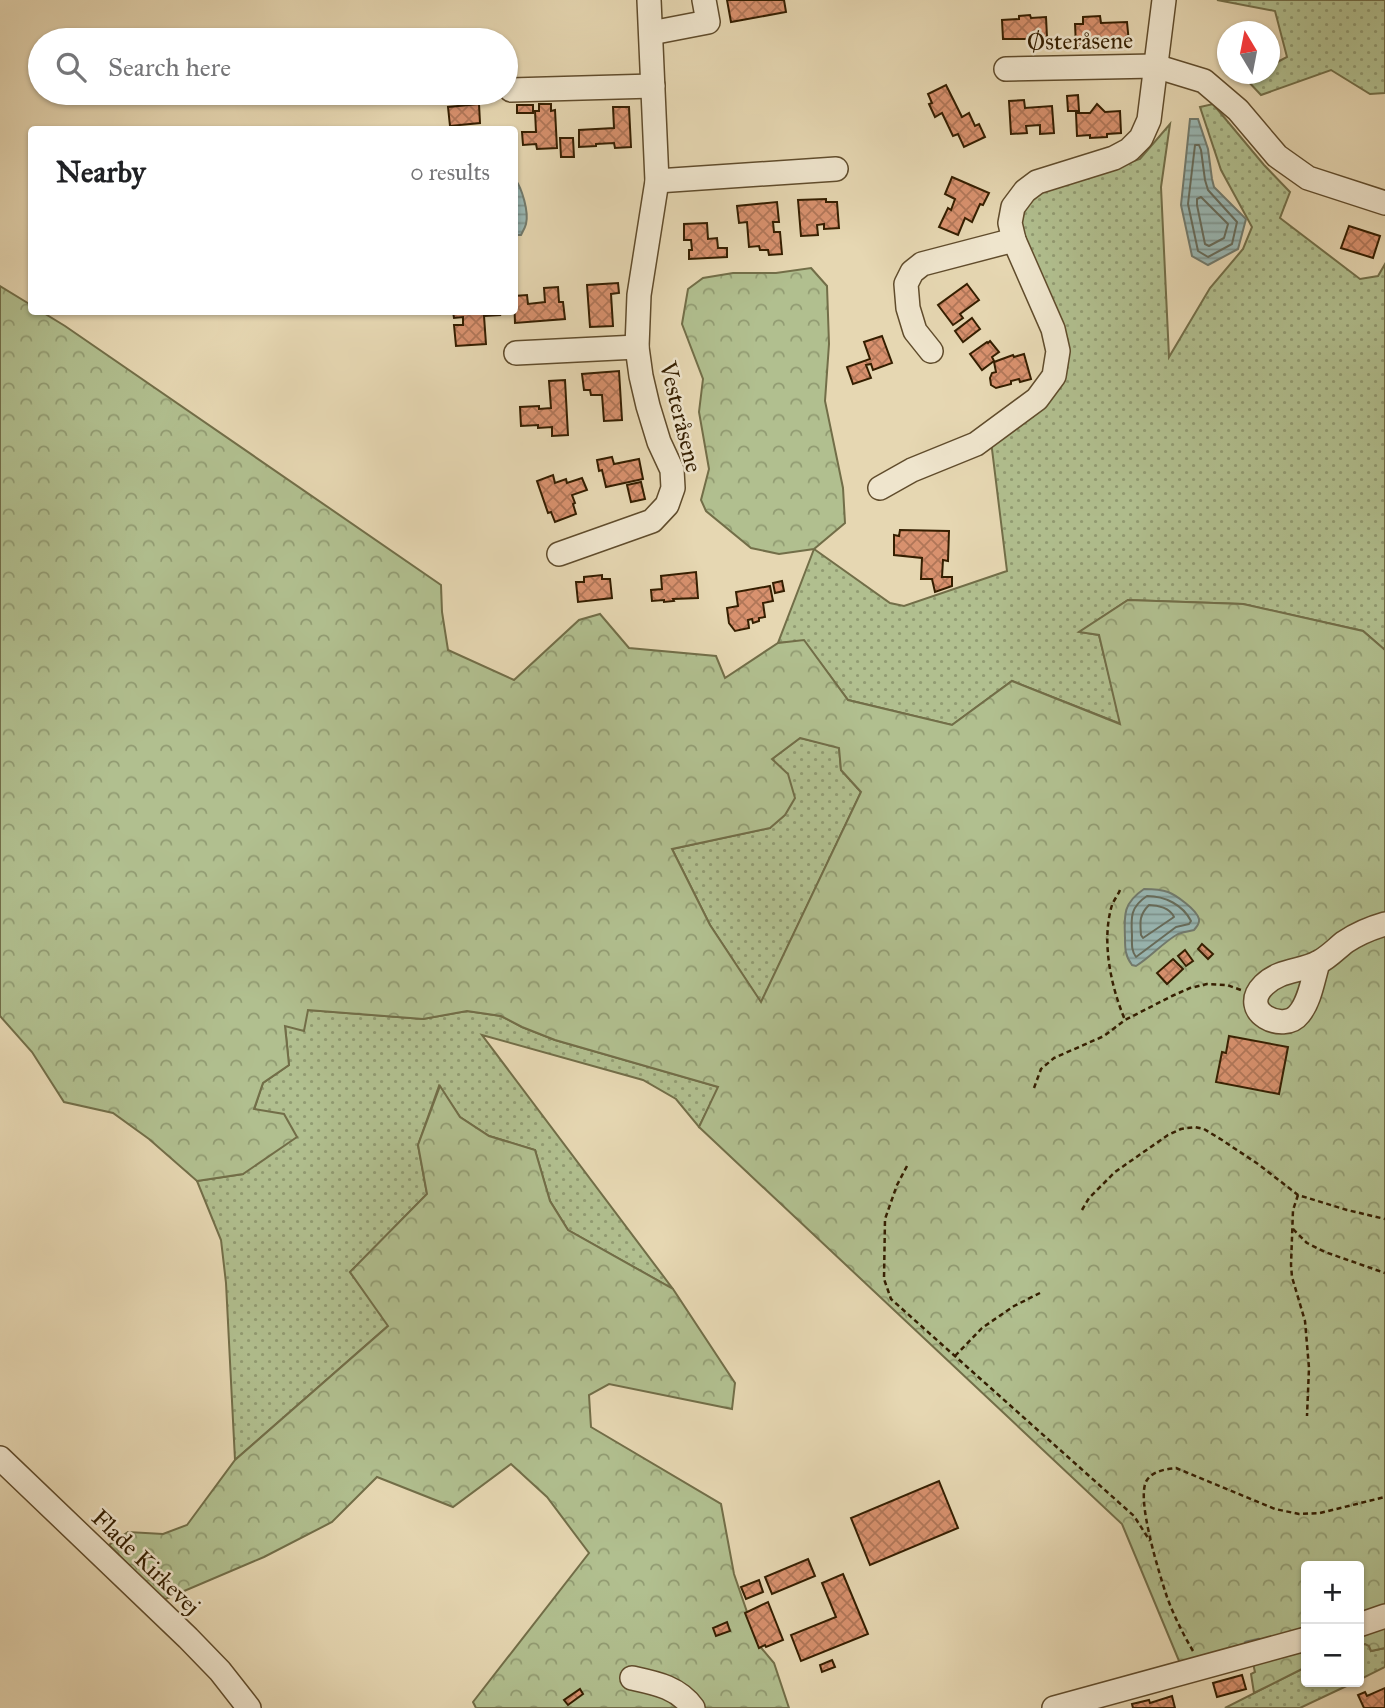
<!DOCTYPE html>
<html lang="en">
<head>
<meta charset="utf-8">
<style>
	body { margin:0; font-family:"IM FELL Great Primer",serif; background:#f2f2f2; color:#202124 }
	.controls { position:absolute; right:21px; bottom:21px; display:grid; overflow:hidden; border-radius:7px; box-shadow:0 2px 5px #0004 }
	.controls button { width:63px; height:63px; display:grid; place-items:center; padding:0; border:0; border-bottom:2px solid #e0e0e0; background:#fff; color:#202124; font:35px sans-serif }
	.compass { position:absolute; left:1217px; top:21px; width:63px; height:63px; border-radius:50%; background:#fff; box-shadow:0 2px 5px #0004; rotate:350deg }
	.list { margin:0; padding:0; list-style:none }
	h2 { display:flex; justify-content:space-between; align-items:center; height:91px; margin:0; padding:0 28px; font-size:30px }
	h2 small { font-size:23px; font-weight:400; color:#757577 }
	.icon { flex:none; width:38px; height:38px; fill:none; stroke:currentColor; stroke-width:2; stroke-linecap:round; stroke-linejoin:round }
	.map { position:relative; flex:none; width:1385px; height:1708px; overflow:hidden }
	.search { position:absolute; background:#fff; box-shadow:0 2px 5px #0004; left:28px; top:28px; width:490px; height:77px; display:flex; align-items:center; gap:18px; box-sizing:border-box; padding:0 24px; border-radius:38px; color:#757577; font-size:26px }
	.panel { position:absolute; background:#fff; box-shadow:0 2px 5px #0004; left:28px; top:126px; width:490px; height:189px; border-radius:7px }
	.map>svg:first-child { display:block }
	.grass { fill:url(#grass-dots); stroke:#726e48; stroke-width:2 }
	.forest { fill:url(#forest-crowns); stroke:#726e48; stroke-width:2; fill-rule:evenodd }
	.water { fill:url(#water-rules); stroke:#717a6d; stroke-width:2 }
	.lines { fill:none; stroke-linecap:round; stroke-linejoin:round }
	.shore { stroke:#666b5a; stroke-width:2 }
	.stream { stroke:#717a6d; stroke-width:4.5 }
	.building { fill:url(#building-cross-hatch); stroke:#341e00; stroke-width:2 }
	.minor-casing { stroke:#604c2c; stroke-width:26 }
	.path { stroke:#341e00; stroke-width:2.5; stroke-dasharray:5 3.5; stroke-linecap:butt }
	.minor { stroke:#efe5cd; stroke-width:23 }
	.labels { text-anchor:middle; stroke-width:5; stroke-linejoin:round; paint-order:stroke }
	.street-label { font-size:24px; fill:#341e00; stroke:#efe5cd }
</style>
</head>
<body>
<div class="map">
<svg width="1385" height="1708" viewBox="0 0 1385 1708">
	<defs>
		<pattern id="grass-dots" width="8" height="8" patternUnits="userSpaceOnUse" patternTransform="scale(1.75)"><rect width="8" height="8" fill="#b1bf8f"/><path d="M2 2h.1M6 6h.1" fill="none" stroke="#919b72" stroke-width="1.8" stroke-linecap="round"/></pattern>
		<pattern id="forest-crowns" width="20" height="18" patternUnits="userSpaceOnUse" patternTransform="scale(1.75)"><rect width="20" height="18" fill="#b1bf8f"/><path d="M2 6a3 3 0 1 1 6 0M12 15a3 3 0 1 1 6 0" fill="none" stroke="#919b72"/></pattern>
		<pattern id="water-rules" width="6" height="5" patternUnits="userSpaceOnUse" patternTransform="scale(1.75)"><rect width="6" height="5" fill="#99b8b5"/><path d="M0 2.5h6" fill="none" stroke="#7e9591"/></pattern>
		<pattern id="building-cross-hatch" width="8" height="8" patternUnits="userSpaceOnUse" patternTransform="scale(1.75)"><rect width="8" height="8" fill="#d8916e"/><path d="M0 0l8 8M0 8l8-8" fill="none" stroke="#b07658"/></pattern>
	</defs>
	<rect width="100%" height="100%" fill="#e6d7b2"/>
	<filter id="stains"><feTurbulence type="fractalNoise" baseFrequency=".00286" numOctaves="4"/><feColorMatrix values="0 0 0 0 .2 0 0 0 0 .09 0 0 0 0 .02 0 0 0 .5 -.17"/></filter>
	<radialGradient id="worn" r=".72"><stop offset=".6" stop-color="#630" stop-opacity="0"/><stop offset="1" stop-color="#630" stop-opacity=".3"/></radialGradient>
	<g class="grass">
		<path d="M1217 0H1385V93L1370 94 1331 70 1261 95 1244 77 1253 74H1270V66L1287 57 1275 11Z"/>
		<path d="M1213 104 1264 165 1290 192 1280 218 1360 279 1378 276 1385 264V650L1363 631 1243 604 1128 600 1080 632 1099 635 1121 724 1012 681 952 725 848 700 804 641 778 643 814 549 890 603 904 606 1007 571 991 441 1058 384 1019 234 1018 220 1035 194 1140 159 1170 124 1161 187 1169 357 1210 288 1243 249 1252 227 1221 170 1200 107Z"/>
		<path d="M800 738 839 747 841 770 861 792 761 1003 710 925 672 849 770 828 772 759Z"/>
		<path d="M308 1010 423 1019 467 1011 501 1016 522 1027 555 1040 719 1087 699 1127 676 1099 643 1080 482 1035 673 1289 568 1230 550 1201 535 1150 489 1136 460 1117 439 1086 418 1145 427 1194 350 1272 389 1325 235 1460 226 1283 221 1240 197 1181 243 1174 254 1110 263 1083 289 1065 285 1025Z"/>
		<path d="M1364 1643 1369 1646 1371 1651 1385 1648V1667L1359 1680V1646Z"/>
		<path d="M1306 1667V1682H1355L1300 1708H1225Z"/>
	</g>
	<g class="forest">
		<path d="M811 268 827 286 829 344 825 401 843 488 845 523 814 549 779 554 751 548 706 511 701 500 709 469 699 412 703 379 682 324 688 289 703 278 733 273H776Z"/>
		<path d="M0 286 31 305 32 312H42L65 326 441 585 442 612 448 650 514 680 579 620 600 614 629 648 716 656 725 678 778 643 804 640 848 700 952 725 1012 681 1120 724 1099 635 1079 632 1128 600 1243 604 1363 631 1385 650V1612L1359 1621V1566H1306V1634L1182 1668 1122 1524 699 1127 718 1087 555 1040 522 1027 501 1016 467 1011 423 1019 308 1010 304 1031 285 1026 289 1065 263 1083 254 1109 284 1114 297 1137 243 1174 197 1181 149 1139 113 1113 64 1102 32 1052 0 1016ZM800 738 839 748 841 770 861 792 761 1002 710 925 672 849 770 828 785 815 795 798 788 774 772 759Z"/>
		<path d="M440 1086 460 1117 489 1136 535 1150 550 1201 568 1230 673 1289 735 1383 732 1409 609 1384 589 1395 591 1427 721 1504 734 1574 758 1644 774 1663 789 1708H476L473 1702 589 1553 547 1497 511 1464 453 1507 377 1477 332 1522 264 1557 163 1600 109 1545 128 1532 163 1534 187 1525 235 1460 388 1326 350 1272 427 1194 418 1145Z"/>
		<path d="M1385 1621V1648L1371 1651 1369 1646 1365 1644 1359 1646V1630Z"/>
		<path d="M1306 1644V1667L1254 1693 1251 1674 1255 1672 1252 1659Z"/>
	</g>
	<g class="water">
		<path d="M1190 119H1198L1208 149 1212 179 1214 187 1246 219 1238 249 1208 265 1192 256 1181 205Z"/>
		<path d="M515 179C522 188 529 212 526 224 525 228 523 231 521 235H515Z"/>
		<path d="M1144 889C1152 889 1160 889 1168 892 1176 895 1197 910 1199 919 1200 924 1197 926 1194 930 1189 931 1183 932 1178 934 1162 943 1151 957 1136 966L1132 965C1125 956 1125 948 1125 938 1124 915 1123 903 1144 889Z"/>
	</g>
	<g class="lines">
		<g class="shore">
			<path d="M1195 145H1199L1201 150 1205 180 1208 190 1237 222 1232 244 1208 257 1198 251 1188 204Z"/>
			<path d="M1201 197 1228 224 1224 238 1209 246 1205 244 1197 205V199Z"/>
			<path d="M1147 896C1165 896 1183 905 1191 921L1189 924 1176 927 1136 957C1131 950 1132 944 1132 935 1131 918 1130 907 1147 896Z"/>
			<path d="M1149 905C1158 905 1170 908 1174 917L1143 938 1141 935C1140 922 1139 915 1149 905Z"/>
		</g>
		<path class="stream" d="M1246 1643 1259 1640"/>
	</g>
	<g class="building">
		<path d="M727 0H784L786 12 731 22Z"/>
		<path d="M1030 15 1031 18 1046 17 1047 37 1030 38 1029 39H1003L1002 20 1019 19V16Z"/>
		<path d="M1100 16 1101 23 1127 22 1129 43 1076 46 1075 24H1083V17Z"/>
		<path d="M946 85 962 117 969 113 975 126 979 124 985 137 964 147 958 134 953 136 942 113 935 117 929 104 932 103 928 94Z"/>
		<path d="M1078 95 1079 111H1068L1067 96Z"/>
		<path d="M1024 100 1025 108 1052 106 1054 133 1040 134V125L1026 126 1027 133 1011 134 1009 101Z"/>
		<path d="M479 104 480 123 450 126 448 107Z"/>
		<path d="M539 104H551V111L555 110 557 148 537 149 536 144 523 145 522 132H536L535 111H539Z"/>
		<path d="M1097 104 1105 112 1120 111 1121 133 1107 134V137L1090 138V135L1077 136 1076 113H1090Z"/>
		<rect x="517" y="105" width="16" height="8"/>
		<path d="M613 107H629L631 147 615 148 614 143 596 144V146L579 147V130L614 128Z"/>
		<path d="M560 138H573L574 157H561Z"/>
		<path d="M952 177 989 193 983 205 980 204 972 222 965 218 958 235 939 227 948 208 951 210 955 199 945 194Z"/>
		<path d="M826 199V202H837L839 228 824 229V224L817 225 818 235 801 236 798 200Z"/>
		<path d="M777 202 779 222H773L774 232H780L782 254 769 255 768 250H760L759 246 749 247 747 222 739 223 737 206Z"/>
		<path d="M707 223 708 239 717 238 718 248H727V257L689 259V250H692L691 240H684V224Z"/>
		<path d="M1349 226 1380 236 1373 258 1341 248Z"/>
		<path d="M618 283 619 293 611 294 613 326 590 327 587 285Z"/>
		<path d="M967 284 979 300 960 314 963 318 953 325 938 305Z"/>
		<path d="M558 287 559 302H563L565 319 515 323 514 296 527 295 528 304 545 302 544 288Z"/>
		<path d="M453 312H499L500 315 484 316 486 344 456 346 454 325H463V317L454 318Z"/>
		<path d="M972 318 980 329 963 342 955 331Z"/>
		<path d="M882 336 892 363 873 370 871 364 866 365 871 378 853 384 847 367 870 359 864 342Z"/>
		<path d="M990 341 999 352 992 357 994 361 982 370 970 354 987 342 988 343Z"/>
		<path d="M1024 354 1031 379 1020 382 1019 379 1011 381V384L996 388 991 385 990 378 992 373 996 372 994 362 1013 355 1014 357Z"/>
		<path d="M619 371 622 420 604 421 602 395H591L590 390H584L582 374Z"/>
		<path d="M565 380 568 435 552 436V427L538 428V425L521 426 520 407 539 406V409L551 408 549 381Z"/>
		<path d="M612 457 614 464 639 459 643 479 606 487 602 470 599 471 597 460Z"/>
		<path d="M553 475 555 483 566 479 567 483 582 478 587 490 572 495 575 503 573 504 576 514 555 522 551 512 548 513 537 481Z"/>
		<path d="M641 482 645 499 631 502 627 485Z"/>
		<path d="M900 530 949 531 948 561 943 560 942 577H952V586L935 592 932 579H921L922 558 894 555V535L899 536Z"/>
		<path d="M696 572 698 598 673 599 674 601 664 602V600L652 601 651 590 662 589 661 576Z"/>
		<path d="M602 575V579H610L612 598 578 602 576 582H584V577Z"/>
		<path d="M782 581 784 591 775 593 773 583Z"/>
		<path d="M770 586 773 601 763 603 765 617 759 618V621L753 623 752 619 748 620 749 628 735 631 729 623 727 608 738 606 736 592Z"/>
		<path d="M1202 944 1213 954 1208 959 1198 949Z"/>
		<path d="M1185 950 1193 961 1186 966 1178 956Z"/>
		<path d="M1173 959 1183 969 1167 984 1157 973Z"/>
		<path d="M1229 1036 1288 1047 1279 1094 1216 1082 1222 1052 1226 1053Z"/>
		<path d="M939 1481 958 1528 870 1565 851 1518Z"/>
		<path d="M808 1559 815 1576 772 1594 765 1577Z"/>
		<path d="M843 1574 868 1634 801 1661 791 1635 836 1617 822 1583Z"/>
		<path d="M759 1580 763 1592 746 1599 741 1587Z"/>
		<path d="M768 1602 783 1640 766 1647 765 1645 759 1648 745 1613Z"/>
		<path d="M727 1622 730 1631 716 1636 713 1628Z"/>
		<path d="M832 1660 835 1667 822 1672 820 1665Z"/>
		<path d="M1242 1675 1246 1689 1217 1697 1213 1683Z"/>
		<path d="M1385 1688V1708H1364L1358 1695 1365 1692 1367 1696Z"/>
		<path d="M580 1689 583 1694 568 1705 564 1700Z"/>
		<path d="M1172 1696 1175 1708H1133L1132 1704 1149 1700 1150 1703Z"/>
	</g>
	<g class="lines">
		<g class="minor-casing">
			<g id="minor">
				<path d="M651 33 708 22 704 0"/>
				<path d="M1006 69 1155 66 1204 81 1238 110 1277 156 1308 178 1385 203"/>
				<path d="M511 90 653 86"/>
				<path d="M657 181 836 169"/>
				<path d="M931 351 915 331 908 308 906 284 912 272 922 264 1014 240"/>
				<path d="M516 353 637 347"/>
				<path d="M880 488 912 470 976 444 1037 399 1054 376 1058 351 1053 329 1014 240 1010 223 1013 207 1025 191 1037 182 1114 158 1129 150 1141 138 1149 120 1164 0"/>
				<path d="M559 554 652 521 667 505 673 488 672 470 659 442 648 406 641 376 637 347 639 295 657 181 649 0"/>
				<path d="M1318 963C1313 979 1310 1001 1299 1014 1284 1034 1237 1012 1264 985 1280 969 1302 972 1319 962 1329 957 1337 948 1345 942 1357 934 1371 928 1385 924"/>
				<path d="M0 1458 188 1638 220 1671 249 1708"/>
				<path d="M1359 1625 1385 1616"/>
				<path d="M632 1678C655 1683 678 1687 693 1708"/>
				<path d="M1054 1708 1306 1639"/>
			</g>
		</g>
		<g class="path">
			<path d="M1120 890C1118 895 1114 900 1112 905 1101 941 1111 987 1125 1020"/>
			<path d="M1034 1088 1041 1069 1054 1058 1104 1036 1125 1020 1172 996 1190 988 1207 984 1227 985 1241 990"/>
			<path d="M907 1166 897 1185 885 1219 884 1279 891 1299 1134 1516 1150 1541"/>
			<path d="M1298 1195 1293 1210 1291 1265 1292 1277 1305 1321 1309 1368 1307 1416"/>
			<path d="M1082 1210 1089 1198 1115 1172 1168 1135 1181 1129 1195 1127 1204 1129 1222 1140 1258 1164 1298 1195 1347 1210 1385 1219"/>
			<path d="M1293 1229 1307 1243 1325 1252 1385 1273"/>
			<path d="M955 1356 982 1328 1014 1306 1040 1293"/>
			<path d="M1193 1651C1183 1634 1174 1616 1167 1597 1160 1576 1135 1497 1147 1480 1153 1471 1166 1469 1176 1468L1275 1509 1299 1514 1320 1513 1385 1497"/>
		</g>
		<use href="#minor" class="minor"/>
	</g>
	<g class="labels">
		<g class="street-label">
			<text transform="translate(1080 41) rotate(-1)" y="8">Østeråsene</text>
			<text transform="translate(681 417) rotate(76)" y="8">Vesteråsene</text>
			<text transform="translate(146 1562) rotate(44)" y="8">Flade Kirkevej</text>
		</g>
	</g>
	<rect width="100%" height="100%" filter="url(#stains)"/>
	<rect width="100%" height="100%" fill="url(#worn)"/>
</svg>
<div class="controls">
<button>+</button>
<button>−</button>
</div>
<svg class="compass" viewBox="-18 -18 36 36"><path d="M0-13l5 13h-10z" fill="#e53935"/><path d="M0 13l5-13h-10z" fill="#757577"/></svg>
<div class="search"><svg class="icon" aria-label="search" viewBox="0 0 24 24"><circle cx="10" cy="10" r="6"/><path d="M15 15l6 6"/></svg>Search here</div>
<section class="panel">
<h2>Nearby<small>0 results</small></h2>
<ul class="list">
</ul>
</section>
</div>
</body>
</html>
